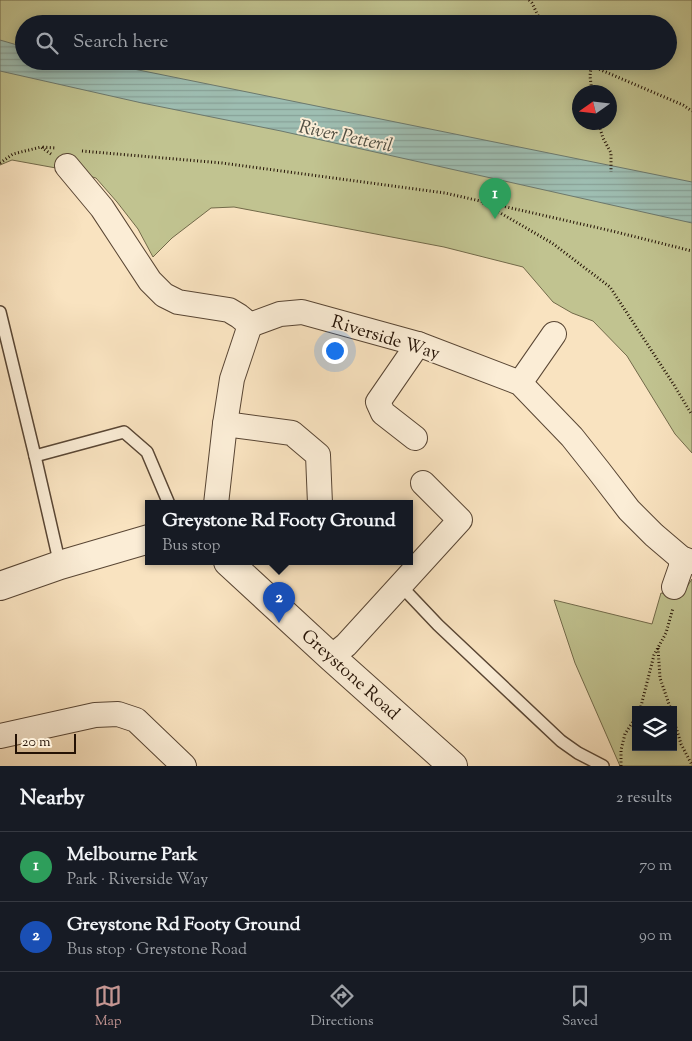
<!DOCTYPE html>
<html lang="en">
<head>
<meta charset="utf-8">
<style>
	body { margin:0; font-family:"Sorts Mill Goudy",serif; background:#242831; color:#f1f3f6 }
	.controls { position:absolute; right:15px; bottom:15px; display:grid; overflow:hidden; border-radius:0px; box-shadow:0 2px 12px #0003 }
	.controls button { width:45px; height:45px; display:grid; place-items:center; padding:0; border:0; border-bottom:1px solid #363941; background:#171b24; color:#f1f3f6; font:25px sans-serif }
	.compass { position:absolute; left:572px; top:85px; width:45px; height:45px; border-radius:50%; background:#171b24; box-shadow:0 2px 12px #0003; rotate:256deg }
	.scale { position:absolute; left:15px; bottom:12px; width:61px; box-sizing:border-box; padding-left:5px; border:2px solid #241205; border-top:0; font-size:14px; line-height:18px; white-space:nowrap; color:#241205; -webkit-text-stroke:4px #fbedd6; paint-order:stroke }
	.you { position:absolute; left:334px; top:350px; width:18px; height:18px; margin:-12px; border:4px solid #fff; border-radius:50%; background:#1a73e8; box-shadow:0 0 0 8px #1a73e833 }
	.badge { display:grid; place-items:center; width:32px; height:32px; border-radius:50%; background:#c59692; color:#fff; font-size:16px; font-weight:700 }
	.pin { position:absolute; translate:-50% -41px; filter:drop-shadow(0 1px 2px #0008) }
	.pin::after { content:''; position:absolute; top:26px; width:18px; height:15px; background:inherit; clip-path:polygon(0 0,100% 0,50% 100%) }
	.popup { position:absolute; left:145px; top:500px; width:268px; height:65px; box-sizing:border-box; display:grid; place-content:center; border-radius:0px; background:#171b24; filter:drop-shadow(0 1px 4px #0005); font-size:16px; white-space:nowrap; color:#9ea1a6 }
	.popup b { font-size:19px; color:#f1f3f6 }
	.popup::after { content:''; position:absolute; left:50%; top:100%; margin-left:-10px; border:10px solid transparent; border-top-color:#171b24 }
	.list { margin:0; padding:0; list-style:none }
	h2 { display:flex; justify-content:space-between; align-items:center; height:65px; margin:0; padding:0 20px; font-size:21px }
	h2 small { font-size:16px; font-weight:400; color:#9ea1a6 }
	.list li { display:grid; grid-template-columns:32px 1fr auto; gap:15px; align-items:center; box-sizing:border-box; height:70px; padding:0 20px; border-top:1px solid #363941 }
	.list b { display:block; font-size:19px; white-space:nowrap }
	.list p { margin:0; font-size:16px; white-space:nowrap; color:#9ea1a6 }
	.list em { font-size:16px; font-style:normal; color:#9ea1a6 }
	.icon { flex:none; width:28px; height:28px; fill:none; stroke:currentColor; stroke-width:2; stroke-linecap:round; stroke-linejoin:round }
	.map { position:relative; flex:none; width:692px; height:766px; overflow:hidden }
	.search { position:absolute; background:#171b24; box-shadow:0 2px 12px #0003; left:15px; right:15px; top:15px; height:55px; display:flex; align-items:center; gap:12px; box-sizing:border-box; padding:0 18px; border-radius:28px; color:#9ea1a6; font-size:19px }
	.sheet { height:205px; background:#171b24 }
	nav { display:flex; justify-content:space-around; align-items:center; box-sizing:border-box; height:70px; border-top:1px solid #363941; background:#171b24; font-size:14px; color:#9ea1a6 }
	nav a { display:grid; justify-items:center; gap:2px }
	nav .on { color:#c59692 }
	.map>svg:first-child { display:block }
	.green { fill:#c1c390; stroke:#726a4a; fill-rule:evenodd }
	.water { fill:url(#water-rules); stroke:#6d796d }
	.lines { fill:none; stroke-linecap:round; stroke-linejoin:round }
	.service-casing { stroke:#594634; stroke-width:14 }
	.minor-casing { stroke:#594634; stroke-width:26 }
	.tertiary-casing { stroke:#594634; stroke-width:30 }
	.path { stroke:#241205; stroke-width:3; stroke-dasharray:1 2.5; stroke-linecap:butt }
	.service { stroke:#fbedd6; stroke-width:11 }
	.minor { stroke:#fbedd6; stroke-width:24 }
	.tertiary { stroke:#fbedd6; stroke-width:28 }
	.labels { text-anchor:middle; stroke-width:4; stroke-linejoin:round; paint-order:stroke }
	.street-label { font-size:18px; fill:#241205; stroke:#fbedd6 }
	.water-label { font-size:19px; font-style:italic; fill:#4f4e42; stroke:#fbedd6 }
</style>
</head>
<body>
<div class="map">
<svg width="692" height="766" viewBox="0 0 692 766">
	<defs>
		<pattern id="water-rules" width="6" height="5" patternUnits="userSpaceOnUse" patternTransform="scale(1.25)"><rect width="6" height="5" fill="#9ebeb2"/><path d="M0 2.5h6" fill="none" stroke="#88a298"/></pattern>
	</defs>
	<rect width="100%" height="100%" fill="#f9e3c0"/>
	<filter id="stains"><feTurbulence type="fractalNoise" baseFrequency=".004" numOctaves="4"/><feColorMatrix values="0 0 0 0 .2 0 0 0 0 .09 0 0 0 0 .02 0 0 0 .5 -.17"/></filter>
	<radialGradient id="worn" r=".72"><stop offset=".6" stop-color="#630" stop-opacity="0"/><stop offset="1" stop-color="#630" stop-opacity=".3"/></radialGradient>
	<g class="green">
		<path d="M0 0H692V453L675 434 627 356 593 321 572 313 553 302 523 267 444 247 234 207 211 208 172 238 153 257 138 229 117 202 96 178 67 170 12 160 0 165ZM24 24H668V61H24ZM580 92H610V122H580Z"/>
		<path d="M692 579V766H620L575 663 554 600 652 624 661 593 681 596ZM636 710H673V747H636Z"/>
	</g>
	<path class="water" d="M0 40 24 47V61H94L692 182V223L281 131 142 103 0 71Z"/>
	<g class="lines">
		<g class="service-casing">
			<g id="service">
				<path d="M0 312 35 456 60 565"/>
				<path d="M35 456 124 432 147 452 169 504"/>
				<path d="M401 586 438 625 561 741 578 753 603 766"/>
			</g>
		</g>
		<g class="minor-casing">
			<g id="minor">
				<path d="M67 166 102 208 150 281 164 295 178 302 229 310 239 316 250 325 232 379 225 424 216 504"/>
				<path d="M250 325 280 314 302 312 418 344 520 383 572 437 599 471 629 510 654 535 681 558 692 562"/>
				<path d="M520 383 554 334"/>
				<path d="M225 424 292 433 318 455 320 504"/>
				<path d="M415 438 383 413 378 402 418 344"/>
				<path d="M674 587 681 567V558"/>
				<path d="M331 657 346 645 460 520 423 483"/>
				<path d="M0 736 95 715 118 714 136 720 184 766"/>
			</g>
		</g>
		<g class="tertiary-casing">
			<g id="tertiary">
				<path d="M228 562 331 657 453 766"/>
				<path d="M0 586 60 565 149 539"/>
			</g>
		</g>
		<g class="path">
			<path d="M529 0 532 3 542 24"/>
			<path d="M580 61 683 105 692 111"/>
			<path d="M591 67 590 76 592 92"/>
			<path d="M598 122 603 138 611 153V172"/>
			<path d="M82 151 222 163 445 193 612 231 692 251"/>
			<path d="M51 154 41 147 56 148"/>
			<path d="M0 163 13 154 41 147"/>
			<path d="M483 203 552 243 610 287 674 385 692 415"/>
			<path d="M658 648 660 678 671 710"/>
			<path d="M640 710 654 655 666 633 673 608"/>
			<path d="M673 717 681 744 692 765"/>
			<path d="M621 766V750L625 734 636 717"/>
		</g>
		<use href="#service" class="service"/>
		<use href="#minor" class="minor"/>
		<use href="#tertiary" class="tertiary"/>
	</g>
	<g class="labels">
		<g class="street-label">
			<text transform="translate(386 337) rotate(17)" y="6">Riverside Way</text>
			<text transform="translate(351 674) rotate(42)" y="6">Greystone Road</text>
		</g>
		<g class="water-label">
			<text transform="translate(346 135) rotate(12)" y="7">River Petteril</text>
		</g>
	</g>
	<rect width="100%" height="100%" filter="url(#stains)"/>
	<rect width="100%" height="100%" fill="url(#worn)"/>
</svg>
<div class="controls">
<button><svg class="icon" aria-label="layers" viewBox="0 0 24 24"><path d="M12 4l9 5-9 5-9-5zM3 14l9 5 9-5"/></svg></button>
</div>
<svg class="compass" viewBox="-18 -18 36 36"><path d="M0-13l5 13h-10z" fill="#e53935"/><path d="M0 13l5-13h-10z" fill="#9ea1a6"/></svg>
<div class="scale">20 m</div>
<div class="you"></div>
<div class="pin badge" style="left:495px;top:219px;background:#2e9e5b">1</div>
<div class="pin badge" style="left:279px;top:623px;background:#1a4fb4">2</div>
<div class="popup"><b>Greystone Rd Footy Ground</b>Bus stop</div>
<div class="search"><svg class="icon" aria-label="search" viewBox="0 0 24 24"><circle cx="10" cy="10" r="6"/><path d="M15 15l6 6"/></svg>Search here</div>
</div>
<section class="sheet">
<h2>Nearby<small>2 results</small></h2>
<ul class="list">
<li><span class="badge" style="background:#2e9e5b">1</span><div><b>Melbourne Park</b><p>Park · Riverside Way</p></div><em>70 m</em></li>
<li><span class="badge" style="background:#1a4fb4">2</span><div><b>Greystone Rd Footy Ground</b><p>Bus stop · Greystone Road</p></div><em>90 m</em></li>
</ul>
</section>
<nav>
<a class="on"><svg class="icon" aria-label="map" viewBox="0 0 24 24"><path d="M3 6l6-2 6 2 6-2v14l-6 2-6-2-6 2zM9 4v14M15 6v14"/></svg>Map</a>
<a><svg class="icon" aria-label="directions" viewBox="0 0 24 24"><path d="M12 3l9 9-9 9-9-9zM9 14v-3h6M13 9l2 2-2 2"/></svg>Directions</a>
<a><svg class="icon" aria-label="saved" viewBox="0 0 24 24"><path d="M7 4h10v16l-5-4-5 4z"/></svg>Saved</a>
</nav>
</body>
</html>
